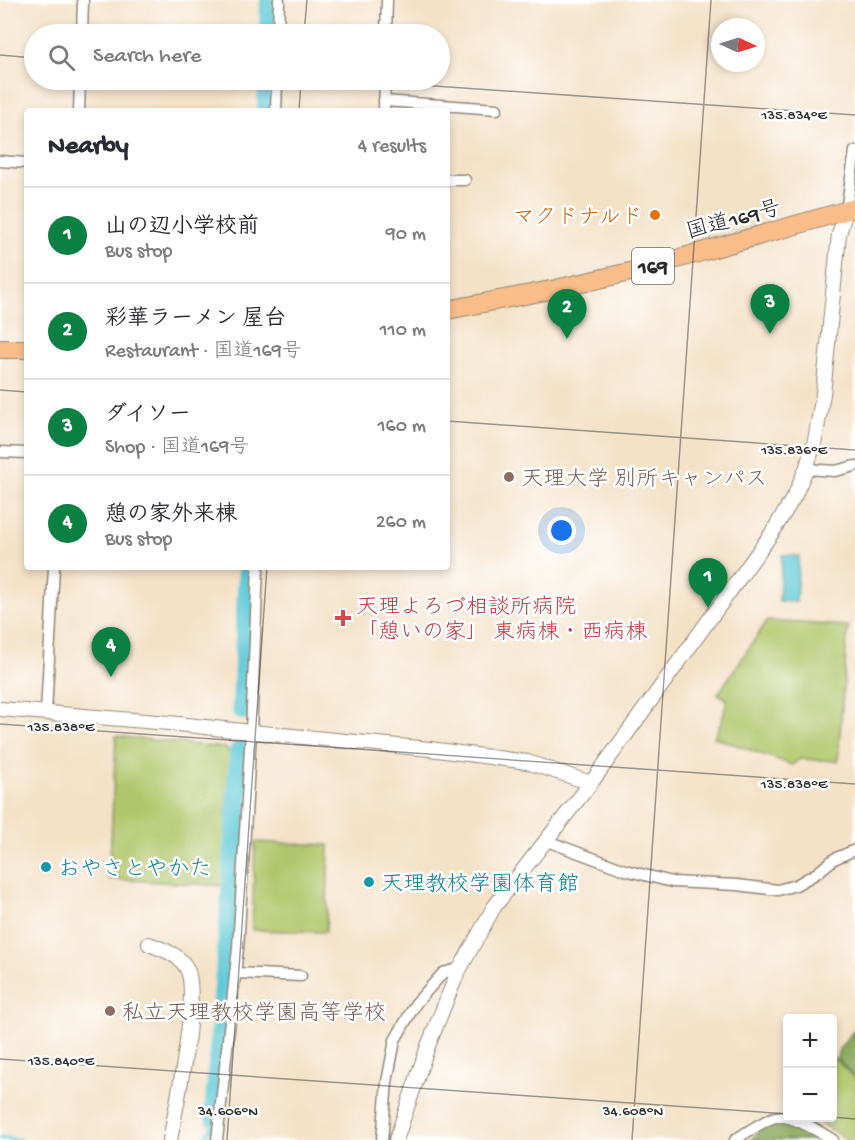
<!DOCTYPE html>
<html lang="en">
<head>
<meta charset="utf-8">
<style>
	body { margin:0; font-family:"Gochi Hand","Klee One",sans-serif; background:#f7f7f7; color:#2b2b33 }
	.controls { position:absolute; right:18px; bottom:18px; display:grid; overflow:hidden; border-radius:6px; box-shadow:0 3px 9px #0003 }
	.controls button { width:54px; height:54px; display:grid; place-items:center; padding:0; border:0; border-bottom:2px solid #e1e1e2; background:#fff; color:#2b2b33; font:30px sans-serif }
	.compass { position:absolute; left:711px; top:18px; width:54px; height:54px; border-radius:50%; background:#fff; box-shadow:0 3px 9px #0003; rotate:94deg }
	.you { position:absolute; left:562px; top:531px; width:21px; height:21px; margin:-15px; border:4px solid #fff; border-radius:50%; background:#1a73e8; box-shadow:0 0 0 9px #1a73e833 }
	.badge { display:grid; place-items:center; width:39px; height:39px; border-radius:50%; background:#0b8043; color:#fff; font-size:20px; font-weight:700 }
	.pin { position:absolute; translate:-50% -50px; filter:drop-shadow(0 2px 3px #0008) }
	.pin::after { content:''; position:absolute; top:32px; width:21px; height:18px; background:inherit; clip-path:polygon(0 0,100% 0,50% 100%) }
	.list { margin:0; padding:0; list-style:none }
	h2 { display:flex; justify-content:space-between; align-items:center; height:78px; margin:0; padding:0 24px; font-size:26px }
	h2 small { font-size:20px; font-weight:400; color:#7c7c81 }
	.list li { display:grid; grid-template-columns:39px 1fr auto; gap:18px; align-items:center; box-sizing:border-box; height:96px; padding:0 24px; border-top:2px solid #e1e1e2 }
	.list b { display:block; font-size:22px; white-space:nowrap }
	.list p { margin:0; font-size:20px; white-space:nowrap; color:#7c7c81 }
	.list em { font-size:20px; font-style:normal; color:#7c7c81 }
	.icon { flex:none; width:33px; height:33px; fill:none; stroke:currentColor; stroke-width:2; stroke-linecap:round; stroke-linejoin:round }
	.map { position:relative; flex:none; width:855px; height:1140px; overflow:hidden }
	.search { position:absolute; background:#fff; box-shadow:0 3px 9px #0003; left:24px; top:24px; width:426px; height:66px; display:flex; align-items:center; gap:15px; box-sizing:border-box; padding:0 21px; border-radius:33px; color:#7c7c81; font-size:22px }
	.panel { position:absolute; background:#fff; box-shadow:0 3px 9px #0003; left:24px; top:108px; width:426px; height:462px; border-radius:6px }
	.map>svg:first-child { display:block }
	.green { fill:#b0c66b; stroke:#6e784b; stroke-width:1.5 }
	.forest { fill:#8cab5f; stroke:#5c6b45; stroke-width:1.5 }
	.water { fill:#5cc8d5; stroke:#447a80; stroke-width:1.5 }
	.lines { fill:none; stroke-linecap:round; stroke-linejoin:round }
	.stream { stroke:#5cc8d5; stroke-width:4 }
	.river { stroke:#5cc8d5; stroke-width:22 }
	.minor-casing { stroke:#908679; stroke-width:13 }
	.tertiary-casing { stroke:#908679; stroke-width:16 }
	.trunk-casing { stroke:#908679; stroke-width:20 }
	.minor { stroke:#fff; stroke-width:10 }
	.tertiary { stroke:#fff; stroke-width:14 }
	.trunk { stroke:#f8bd89; stroke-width:18 }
	.ticks { fill:none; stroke:#2b2b2b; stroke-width:1.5; stroke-opacity:0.45 }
	.food-dot { fill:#e8710a; stroke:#fff; stroke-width:2 }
	.education-dot { fill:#8d6e63; stroke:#fff; stroke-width:2 }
	.health-dot { fill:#e0444e; stroke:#fff; stroke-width:2 }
	.culture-dot { fill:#0f9aa8; stroke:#fff; stroke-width:2 }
	.labels { text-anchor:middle; stroke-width:5; stroke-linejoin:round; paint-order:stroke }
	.shield { fill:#fff; stroke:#6b6b6b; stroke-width:1.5 }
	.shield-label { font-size:21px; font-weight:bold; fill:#2b2b2b }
	.food-label { font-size:22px; fill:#c56008; stroke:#fff; text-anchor:end }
	.street-label { font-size:22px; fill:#2b2b2b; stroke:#fff }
	.education-label { font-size:22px; fill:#785e54; stroke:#fff; text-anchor:start }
	.health-label { font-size:22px; fill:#be3a42; stroke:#fff; text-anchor:start }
	.culture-label { font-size:22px; fill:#0d838f; stroke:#fff; text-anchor:start }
	.ticks-label { font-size:15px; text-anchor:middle; fill:#2b2b2b; stroke:#fff; stroke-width:5; stroke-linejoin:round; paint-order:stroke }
</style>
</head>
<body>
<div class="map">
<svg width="855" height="1140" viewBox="0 0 855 1140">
	<rect width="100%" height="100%" fill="#fff"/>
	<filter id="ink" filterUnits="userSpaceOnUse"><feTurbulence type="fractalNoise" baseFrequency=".0167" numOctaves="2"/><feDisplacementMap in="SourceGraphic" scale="12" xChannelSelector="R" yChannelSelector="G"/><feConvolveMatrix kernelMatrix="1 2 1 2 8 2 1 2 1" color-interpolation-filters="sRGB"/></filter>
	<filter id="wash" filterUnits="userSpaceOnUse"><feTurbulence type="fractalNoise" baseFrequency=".008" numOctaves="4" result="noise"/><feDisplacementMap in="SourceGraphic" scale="24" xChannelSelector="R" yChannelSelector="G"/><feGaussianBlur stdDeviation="1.35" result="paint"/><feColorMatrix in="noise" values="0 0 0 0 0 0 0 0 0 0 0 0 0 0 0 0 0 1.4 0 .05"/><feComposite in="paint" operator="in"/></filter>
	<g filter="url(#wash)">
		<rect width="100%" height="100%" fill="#f4e2c7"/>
		<g class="green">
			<path d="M767 621 848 626 838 761 800 759 792 765 714 737 722 721 727 699 718 694Z"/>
			<path d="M116 736 226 748 232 756 227 886 109 879Z"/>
			<path d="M255 842 329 845 326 932 252 930Z"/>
			<path d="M834 1058 855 1079V1140H846L813 1118H832V1061Z"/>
		</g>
		<g class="forest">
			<path d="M855 1029V1077L837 1059 839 1049Z"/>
			<path d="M790 1119 828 1140H750L771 1121Z"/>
		</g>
		<path class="water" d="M782 555 799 556 796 602 779 601Z"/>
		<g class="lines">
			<g class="stream">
				<path d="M0 1138 21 1140"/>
				<path d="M198 1140 206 1136 213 1126"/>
			</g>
			<g class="river">
				<path d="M270 34 271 0"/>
				<path d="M268 111 269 80"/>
				<path d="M243 709 249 567"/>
				<path d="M215 1115 232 895 240 752"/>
			</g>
		</g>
	</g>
	<g filter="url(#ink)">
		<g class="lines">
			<g class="minor-casing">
				<g id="minor">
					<path d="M82 34 83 0"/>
					<path d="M278 34 279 0"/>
					<path d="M386 34 387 0"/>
					<path d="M384 101 497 109"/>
					<path d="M79 111 80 80"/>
					<path d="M276 111 277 80"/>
					<path d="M384 111 385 80"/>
					<path d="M0 161 27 163"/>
					<path d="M447 180H465"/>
					<path d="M846 211 855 151"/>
					<path d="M0 452 27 453"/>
					<path d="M806 469 835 471 855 466"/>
					<path d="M46 712 54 567"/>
					<path d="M547 841 625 870 672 882 737 885 778 890 796 885 817 873 834 859 855 850"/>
					<path d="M235 973 301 976"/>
					<path d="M217 1140 238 948 251 732 258 567"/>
					<path d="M382 1140 387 1082 395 1040 416 1003 443 973 461 968"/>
					<path d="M735 1140C742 1135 768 1118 776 1117 792 1114 820 1132 833 1140"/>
				</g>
			</g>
			<g class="tertiary-casing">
				<g id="tertiary">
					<path d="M0 709 169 723 251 732 430 749 527 762 591 783"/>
					<path d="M149 944C164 950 179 954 187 969 200 994 176 1108 170 1140"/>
					<path d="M396 1140 428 1046 457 974 494 907 591 783 772 533 795 495 806 469 815 440 823 394 839 234 846 211"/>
				</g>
			</g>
			<g class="trunk-casing">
				<g id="trunk">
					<path d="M447 310 556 289 638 270 855 208"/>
					<path d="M0 349H27"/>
				</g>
			</g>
			<use href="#minor" class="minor"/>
			<use href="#tertiary" class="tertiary"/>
			<use href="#trunk" class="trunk"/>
		</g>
	</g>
	<path class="ticks" d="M304 34 307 0M0 55 34 58M348 80 855 115M299 111 301 80M0 390 27 392M447 421 855 450M0 724 855 784M0 1059 788 1114M832 1117 855 1119M227 1140 267 567M632 1140 711 0"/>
	<circle class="food-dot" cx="655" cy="215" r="6"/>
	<g class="education-dot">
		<circle cx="509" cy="477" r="6"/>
		<circle cx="110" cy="1011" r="6"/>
	</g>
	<path class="health-dot" d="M340 609h6v6h6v6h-6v6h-6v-6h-6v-6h6z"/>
	<g class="culture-dot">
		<circle cx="46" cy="867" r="6"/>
		<circle cx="369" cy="882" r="6"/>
	</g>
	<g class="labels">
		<rect class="shield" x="632" y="248" width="42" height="36" rx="4.5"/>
		<g class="shield-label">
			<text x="653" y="273">169</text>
		</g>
		<g class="food-label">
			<text x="643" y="223">マクドナルド</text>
		</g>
		<g class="street-label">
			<text transform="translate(733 218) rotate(-15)" y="8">国道169号</text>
		</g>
		<g class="education-label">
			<text x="521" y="485">天理大学 別所キャンパス</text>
			<text x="122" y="1019">私立天理教校学園高等学校</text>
		</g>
		<g class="health-label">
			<text x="356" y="613">天理よろづ相談所病院<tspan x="356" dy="25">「憩いの家」 東病棟・西病棟</tspan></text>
		</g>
		<g class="culture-label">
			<text x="58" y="875">おやさとやかた</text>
			<text x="381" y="890">天理教校学園体育館</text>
		</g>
	</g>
	<g class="ticks-label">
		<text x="794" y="119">135.834°E</text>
		<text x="794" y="454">135.836°E</text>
		<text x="61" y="731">135.838°E</text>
		<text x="794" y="788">135.838°E</text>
		<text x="61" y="1065">135.840°E</text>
		<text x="228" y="1115">34.606°N</text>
		<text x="633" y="1115">34.608°N</text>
	</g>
</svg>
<div class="controls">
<button>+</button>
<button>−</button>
</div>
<svg class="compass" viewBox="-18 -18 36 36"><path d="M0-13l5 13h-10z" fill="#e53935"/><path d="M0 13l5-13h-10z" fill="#7c7c81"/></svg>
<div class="you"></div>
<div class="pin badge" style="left:708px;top:608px">1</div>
<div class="pin badge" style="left:567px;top:339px">2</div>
<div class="pin badge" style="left:770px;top:334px">3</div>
<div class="pin badge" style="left:111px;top:677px">4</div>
<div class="search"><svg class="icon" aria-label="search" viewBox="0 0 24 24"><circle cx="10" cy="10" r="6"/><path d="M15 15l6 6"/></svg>Search here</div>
<section class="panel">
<h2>Nearby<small>4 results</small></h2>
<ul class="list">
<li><span class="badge">1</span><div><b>山の辺小学校前</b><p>Bus stop</p></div><em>90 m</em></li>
<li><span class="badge">2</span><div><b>彩華ラーメン 屋台</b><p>Restaurant · 国道169号</p></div><em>110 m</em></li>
<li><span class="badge">3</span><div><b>ダイソー</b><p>Shop · 国道169号</p></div><em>160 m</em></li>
<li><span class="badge">4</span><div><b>憩の家外来棟</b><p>Bus stop</p></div><em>260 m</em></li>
</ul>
</section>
</div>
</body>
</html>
